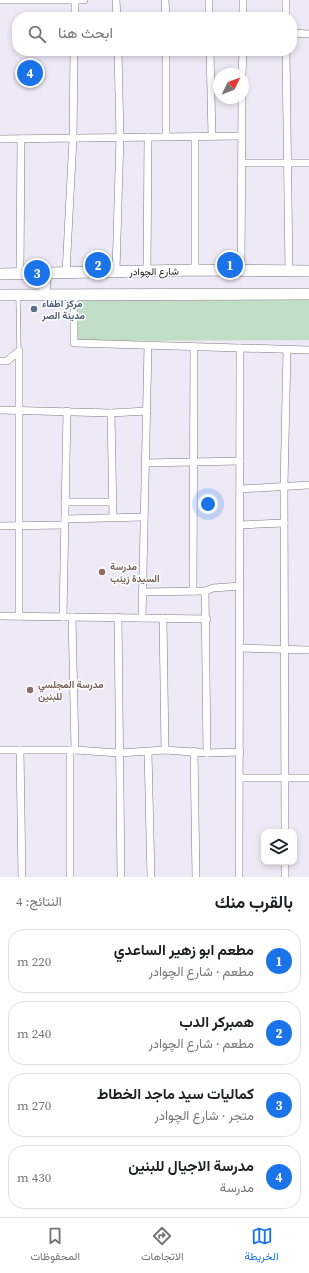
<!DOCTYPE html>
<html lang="ar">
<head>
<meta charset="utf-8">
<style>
	body { margin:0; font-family:"Source Serif 4",Vazirmatn,serif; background:#f2f2f2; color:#202124; direction:rtl }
	.controls { position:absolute; right:12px; bottom:12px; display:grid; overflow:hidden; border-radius:8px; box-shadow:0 2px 6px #0003 }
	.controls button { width:36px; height:36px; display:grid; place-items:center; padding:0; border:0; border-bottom:1px solid #e0e0e0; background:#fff; color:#202124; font:20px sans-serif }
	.compass { position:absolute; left:213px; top:68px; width:36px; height:36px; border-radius:50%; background:#fff; box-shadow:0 2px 6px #0003; rotate:47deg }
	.you { position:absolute; left:208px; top:504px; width:14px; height:14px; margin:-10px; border:3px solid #fff; border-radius:50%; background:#1a73e8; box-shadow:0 0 0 6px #1a73e833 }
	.badge { display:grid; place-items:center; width:26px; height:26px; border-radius:50%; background:#1a73e8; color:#fff; font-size:13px; font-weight:700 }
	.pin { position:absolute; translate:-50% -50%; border:2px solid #fff; box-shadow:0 1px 4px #0006 }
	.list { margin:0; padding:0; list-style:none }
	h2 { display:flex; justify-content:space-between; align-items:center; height:52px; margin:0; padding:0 16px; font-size:17px }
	h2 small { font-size:13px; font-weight:400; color:#757577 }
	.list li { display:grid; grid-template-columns:26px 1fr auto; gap:12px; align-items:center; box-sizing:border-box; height:64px; margin:0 8px 8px; padding:0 8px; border:1px solid #e0e0e0; border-radius:16px }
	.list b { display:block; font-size:15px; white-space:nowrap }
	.list p { margin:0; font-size:13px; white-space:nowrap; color:#757577 }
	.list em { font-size:13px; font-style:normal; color:#757577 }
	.icon { flex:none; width:22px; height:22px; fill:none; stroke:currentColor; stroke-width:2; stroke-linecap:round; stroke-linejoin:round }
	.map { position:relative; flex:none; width:309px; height:877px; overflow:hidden; direction:ltr }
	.search { position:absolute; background:#fff; box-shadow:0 2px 6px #0003; left:12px; right:12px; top:12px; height:44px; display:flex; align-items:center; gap:10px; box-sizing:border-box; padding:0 14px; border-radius:16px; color:#757577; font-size:15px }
	.sheet { height:340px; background:#fff }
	nav { display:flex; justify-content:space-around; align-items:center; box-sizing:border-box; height:56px; border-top:1px solid #e0e0e0; background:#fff; font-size:11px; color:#757577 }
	nav a { display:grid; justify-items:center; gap:2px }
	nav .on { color:#1a73e8 }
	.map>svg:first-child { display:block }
	.green { fill:#c0ddc6 }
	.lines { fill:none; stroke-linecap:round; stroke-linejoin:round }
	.service-casing { stroke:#7e7b86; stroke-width:4.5 }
	.minor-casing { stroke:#7e7b86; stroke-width:8 }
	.primary-casing { stroke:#7e7b86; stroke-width:12 }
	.service { stroke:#fff; stroke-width:3.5 }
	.minor { stroke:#fff; stroke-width:7 }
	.primary { stroke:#fff; stroke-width:11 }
	.service-dot { fill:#5c6f8a; stroke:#fff; stroke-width:1.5 }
	.education-dot { fill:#8d6e63; stroke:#fff; stroke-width:1.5 }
	.labels { text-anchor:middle; stroke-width:3; stroke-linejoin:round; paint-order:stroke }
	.street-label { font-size:10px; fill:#1a191d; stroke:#fff }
	.service-label { font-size:10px; font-weight:bold; fill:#4e5e75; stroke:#fff; text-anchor:start }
	.education-label { font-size:10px; font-weight:bold; fill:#785e54; stroke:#fff; text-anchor:start }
</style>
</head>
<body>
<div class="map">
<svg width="309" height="877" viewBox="0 0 309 877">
	<rect width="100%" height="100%" fill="#ede9f6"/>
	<path class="green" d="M309 300V340L77 341V301Z"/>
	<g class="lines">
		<g class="service-casing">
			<path id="service" d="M18 296 19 351"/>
		</g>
		<g class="minor-casing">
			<g id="minor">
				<path d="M0 0H84"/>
				<path d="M116 0 117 17"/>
				<path d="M165 0 166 17"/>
				<path d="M209 0V17"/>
				<path d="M243 0V17"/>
				<path d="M75 17V1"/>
				<path d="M286 17V0"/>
				<path d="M292 33 309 34"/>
				<path d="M166 51V136"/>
				<path d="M210 51 212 136"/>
				<path d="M286 51 289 271"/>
				<path d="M242 74 243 51"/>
				<path d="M0 139 241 136"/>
				<path d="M242 163H309"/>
				<path d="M195 270V137"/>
				<path d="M241 270 242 98"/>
				<path d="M116 271 120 137 118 51"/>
				<path d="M147 271 148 137"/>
				<path d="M20 273 21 139"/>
				<path d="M66 273 73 138 74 51"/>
				<path d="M74 294V343L309 350"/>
				<path d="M0 361H7L19 351V616"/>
				<path d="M0 410 111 413 147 411"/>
				<path d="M111 413 113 517"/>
				<path d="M146 463 240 461"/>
				<path d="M240 489 309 485"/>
				<path d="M65 502H113"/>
				<path d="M65 519 144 517"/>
				<path d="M240 525 284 523"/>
				<path d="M0 526 64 525"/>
				<path d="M193 591 194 347"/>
				<path d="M205 591 207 753"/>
				<path d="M143 592 205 591 213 588 240 586"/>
				<path d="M0 616 207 619"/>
				<path d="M63 617 67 411"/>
				<path d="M72 617 75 750"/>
				<path d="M118 617 121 877"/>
				<path d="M142 618 148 346"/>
				<path d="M163 618 165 750"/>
				<path d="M240 648 309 650"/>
				<path d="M0 750H75L119 753 165 750 207 753 240 752"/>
				<path d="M20 750 22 877"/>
				<path d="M70 750V877"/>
				<path d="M194 751 196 877"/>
				<path d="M148 752 151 877"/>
				<path d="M240 778H309"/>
				<path d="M285 832 284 486 287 350"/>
				<path d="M285 862V877"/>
				<path d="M239 877 240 348"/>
			</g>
		</g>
		<g class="primary-casing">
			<g id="primary">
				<path d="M44 273 45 295"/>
				<path d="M0 274 195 270 309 271"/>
				<path d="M0 295 309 294"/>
			</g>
		</g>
		<use href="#service" class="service"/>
		<use href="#minor" class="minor"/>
		<use href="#primary" class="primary"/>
	</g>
	<circle class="service-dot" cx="34" cy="309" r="4"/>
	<g class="education-dot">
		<circle cx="102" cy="572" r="4"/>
		<circle cx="30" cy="690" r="4"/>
	</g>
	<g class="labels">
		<g class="street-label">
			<text transform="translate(154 271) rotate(-1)" y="4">شارع الچوادر</text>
		</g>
		<g class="service-label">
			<text x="42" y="307">مركز اطفاء<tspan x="42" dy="12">مدينة الصر</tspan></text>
		</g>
		<g class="education-label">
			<text x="110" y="570">مدرسة<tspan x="110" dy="12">السيدة زينب</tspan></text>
			<text x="38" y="688">مدرسة المجلسي<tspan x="38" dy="12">للبنين</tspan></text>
		</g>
	</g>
</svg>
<div class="controls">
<button><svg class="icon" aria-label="layers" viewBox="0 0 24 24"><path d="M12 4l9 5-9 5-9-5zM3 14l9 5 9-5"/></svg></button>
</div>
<svg class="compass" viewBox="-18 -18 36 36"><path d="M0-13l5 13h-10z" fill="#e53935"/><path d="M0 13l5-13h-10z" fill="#757577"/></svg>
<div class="you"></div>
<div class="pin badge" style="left:230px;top:265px">1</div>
<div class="pin badge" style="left:98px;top:265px">2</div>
<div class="pin badge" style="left:37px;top:273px">3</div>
<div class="pin badge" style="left:30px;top:73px">4</div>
<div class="search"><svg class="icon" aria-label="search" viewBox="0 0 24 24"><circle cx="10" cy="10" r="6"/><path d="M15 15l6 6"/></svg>ابحث هنا</div>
</div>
<section class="sheet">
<h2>بالقرب منك<small>النتائج: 4</small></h2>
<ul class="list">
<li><span class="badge">1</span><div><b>مطعم ابو زهير الساعدي</b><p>مطعم · شارع الچوادر</p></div><em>220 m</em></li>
<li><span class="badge">2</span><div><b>همبركر الدب</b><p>مطعم · شارع الچوادر</p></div><em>240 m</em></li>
<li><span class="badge">3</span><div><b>كماليات سيد ماجد الخطاط</b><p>متجر · شارع الچوادر</p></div><em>270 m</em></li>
<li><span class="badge">4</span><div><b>مدرسة الاجيال للبنين</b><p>مدرسة</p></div><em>430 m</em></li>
</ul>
</section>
<nav>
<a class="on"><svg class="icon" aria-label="map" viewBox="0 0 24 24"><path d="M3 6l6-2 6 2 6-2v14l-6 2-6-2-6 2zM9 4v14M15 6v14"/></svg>الخريطة</a>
<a><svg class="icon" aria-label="directions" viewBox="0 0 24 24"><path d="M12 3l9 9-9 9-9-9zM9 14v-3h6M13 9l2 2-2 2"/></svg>الاتجاهات</a>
<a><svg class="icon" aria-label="saved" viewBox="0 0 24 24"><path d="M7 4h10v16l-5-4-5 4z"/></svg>المحفوظات</a>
</nav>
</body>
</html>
